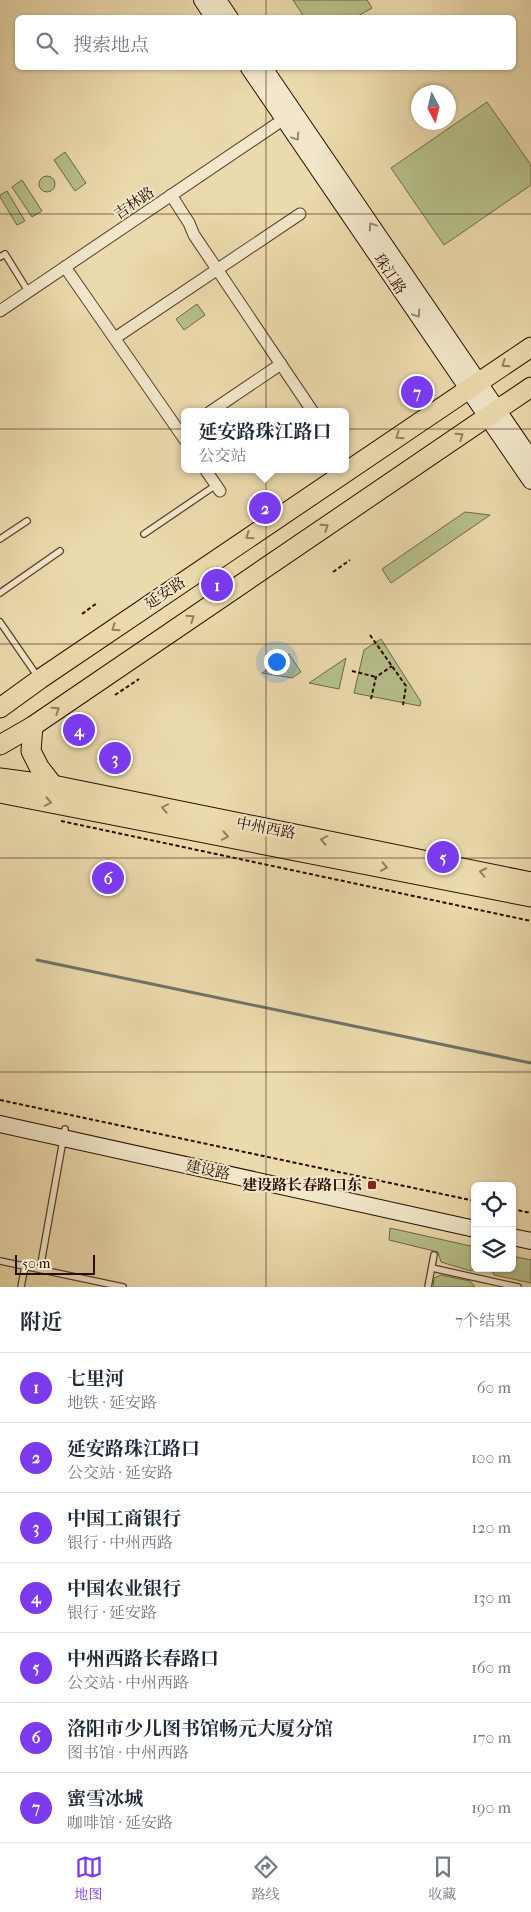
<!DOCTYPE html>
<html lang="zh">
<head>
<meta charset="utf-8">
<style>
	body { margin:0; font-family:"IM FELL French Canon","Noto Serif SC",serif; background:#f2f2f3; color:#1f2937 }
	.controls { position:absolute; right:15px; bottom:15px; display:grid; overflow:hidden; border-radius:8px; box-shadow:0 1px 4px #0004 }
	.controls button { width:45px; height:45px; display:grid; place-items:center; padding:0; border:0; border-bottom:1px solid #e0e1e3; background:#fff; color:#1f2937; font:25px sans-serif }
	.compass { position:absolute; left:411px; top:85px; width:45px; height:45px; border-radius:50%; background:#fff; box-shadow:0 1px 4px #0004; rotate:173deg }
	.scale { position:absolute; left:15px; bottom:12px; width:80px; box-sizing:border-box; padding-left:5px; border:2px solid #2b0b02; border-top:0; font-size:14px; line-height:18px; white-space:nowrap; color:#2b0b02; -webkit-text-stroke:4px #f2e7ca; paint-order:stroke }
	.you { position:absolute; left:276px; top:661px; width:18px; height:18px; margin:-12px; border:4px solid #fff; border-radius:50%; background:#1a73e8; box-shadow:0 0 0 8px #1a73e833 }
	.badge { display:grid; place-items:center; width:32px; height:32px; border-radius:50%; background:#7c3aed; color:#fff; font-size:16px; font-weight:700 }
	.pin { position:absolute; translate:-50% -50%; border:2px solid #fff; box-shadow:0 1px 5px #0006 }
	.popup { position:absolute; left:181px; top:408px; width:168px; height:65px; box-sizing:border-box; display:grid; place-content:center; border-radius:8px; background:#fff; filter:drop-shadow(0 1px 4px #0005); font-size:16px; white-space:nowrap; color:#747a83 }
	.popup b { font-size:19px; color:#1f2937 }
	.popup::after { content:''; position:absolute; left:50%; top:100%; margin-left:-10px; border:10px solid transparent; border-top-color:#fff }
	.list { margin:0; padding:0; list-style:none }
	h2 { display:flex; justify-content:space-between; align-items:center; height:65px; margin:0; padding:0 20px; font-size:21px }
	h2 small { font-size:16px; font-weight:400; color:#747a83 }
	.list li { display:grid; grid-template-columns:32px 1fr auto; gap:15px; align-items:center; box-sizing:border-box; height:70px; padding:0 20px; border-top:1px solid #e0e1e3 }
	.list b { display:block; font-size:19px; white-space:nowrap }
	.list p { margin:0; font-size:16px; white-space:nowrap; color:#747a83 }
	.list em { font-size:16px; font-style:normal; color:#747a83 }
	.icon { flex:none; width:28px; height:28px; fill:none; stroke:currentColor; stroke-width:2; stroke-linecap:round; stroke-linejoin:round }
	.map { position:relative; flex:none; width:531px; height:1287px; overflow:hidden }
	.search { position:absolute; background:#fff; box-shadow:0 1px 4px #0004; left:15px; right:15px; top:15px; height:55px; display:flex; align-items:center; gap:12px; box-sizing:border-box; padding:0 18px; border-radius:8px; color:#747a83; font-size:19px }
	.sheet { height:555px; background:#fff }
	nav { display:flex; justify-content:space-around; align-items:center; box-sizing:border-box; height:70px; border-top:1px solid #e0e1e3; background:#fff; font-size:14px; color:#747a83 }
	nav a { display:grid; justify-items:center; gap:2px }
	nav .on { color:#7c3aed }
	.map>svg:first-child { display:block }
	.green { fill:#b6c08a; stroke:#706646 }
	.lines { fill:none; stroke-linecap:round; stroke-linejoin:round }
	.stream { stroke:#6e736c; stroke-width:3 }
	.lane-casing { stroke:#5b3f2d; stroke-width:8 }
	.street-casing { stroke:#5b3f2d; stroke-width:13 }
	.secondary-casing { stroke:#2b0b02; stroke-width:18 }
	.primary-casing { stroke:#2b0b02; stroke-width:21 }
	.path { stroke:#2b0b02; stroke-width:2; stroke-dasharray:4 2.5; stroke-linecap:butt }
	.lane { stroke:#f2e7ca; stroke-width:5.5 }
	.street { stroke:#f2e7ca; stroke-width:11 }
	.secondary { stroke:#f2e7ca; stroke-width:16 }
	.primary { stroke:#ebdaad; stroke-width:19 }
	.oneway { stroke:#988470 }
	.oneway2 { stroke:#957d60 }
	.grid { fill:none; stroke:#2b0b02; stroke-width:1; stroke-opacity:0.55 }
	.poi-dot { fill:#8f2418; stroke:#f2e7ca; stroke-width:2 }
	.labels { text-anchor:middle; stroke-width:4; stroke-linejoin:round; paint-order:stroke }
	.street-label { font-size:15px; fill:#2b0b02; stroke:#f2e7ca }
	.poi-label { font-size:15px; font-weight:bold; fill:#2b0b02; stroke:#f2e7ca; text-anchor:end }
</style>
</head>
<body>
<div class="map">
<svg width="531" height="1287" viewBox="0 0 531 1287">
	<rect width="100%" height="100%" fill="#ebdaad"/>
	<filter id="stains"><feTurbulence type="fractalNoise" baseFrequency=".004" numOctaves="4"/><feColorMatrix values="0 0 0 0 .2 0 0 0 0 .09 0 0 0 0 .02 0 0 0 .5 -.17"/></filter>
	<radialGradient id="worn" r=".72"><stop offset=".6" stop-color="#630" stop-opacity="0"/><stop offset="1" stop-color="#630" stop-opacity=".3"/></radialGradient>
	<g class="green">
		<path d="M293 0H367L372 8 356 17H304Z"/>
		<path d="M487 102 531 165V185L444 245 391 168Z"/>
		<path d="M65 152 86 183 75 191 54 160Z"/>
		<circle cx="47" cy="184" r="8"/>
		<path d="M22 180 42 211 32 217 12 187Z"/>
		<path d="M7 191 25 221 17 225 0 197V195Z"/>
		<path d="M197 304 205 315 184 330 176 319Z"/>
		<path d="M465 512 490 515 391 583 382 569Z"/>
		<path d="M381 639 421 702 420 706 354 693 364 650Z"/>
		<path d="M289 654 301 672 292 678 262 673Z"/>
		<path d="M346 658 339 689 309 683Z"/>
		<path d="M390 1228 475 1247 476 1268 471 1271 441 1262 438 1252 389 1240Z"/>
		<path d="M512 1256 531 1260V1283L494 1275 491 1268H512Z"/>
		<path d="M441 1275 470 1281 475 1287H433L434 1278Z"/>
	</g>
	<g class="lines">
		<path class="stream" d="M37 960 531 1063"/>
		<g class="lane-casing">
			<g id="lane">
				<path d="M0 257 5 254 28 291"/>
				<path d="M144 534 216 485"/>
				<path d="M0 539 27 521"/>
				<path d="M0 593 60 551"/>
				<path d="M0 622 38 677"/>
				<path d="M0 1261 123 1287"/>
				<path d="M432 1268 518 1287"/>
				<path d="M40 1269 65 1129"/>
				<path d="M21 1287 25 1266"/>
				<path d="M428 1287 434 1255"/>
			</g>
		</g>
		<g class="street-casing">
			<g id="street">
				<path d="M171 195 189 223 194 235 313 412"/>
				<path d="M65 267 185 440"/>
				<path d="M0 311 284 119"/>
				<path d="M115 338 300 214"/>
				<path d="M210 412 281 364"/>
				<path d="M205 469 220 491"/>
			</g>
		</g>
		<g class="secondary-casing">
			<g id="secondary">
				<path d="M202 0 214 18"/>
				<path d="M218 0 230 18"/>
				<path d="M249 68 531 481"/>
				<path d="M264 68 531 459"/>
				<path d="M0 1124 475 1229"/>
				<path d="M512 1237 531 1241"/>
			</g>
		</g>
		<g class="primary-casing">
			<g id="primary">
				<path d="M0 708 40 679 531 347"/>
				<path d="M33 726 31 751 39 767 53 785"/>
				<path d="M0 745 33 726 531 387"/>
				<path d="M0 778 53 785 531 882"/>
				<path d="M0 793 531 897"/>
			</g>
		</g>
		<g class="path">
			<path d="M333 572 350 560"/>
			<path d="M82 614 97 603"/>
			<path d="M370 635 406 686 403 705"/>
			<path d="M352 671 376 677"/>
			<path d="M115 695 139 679"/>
			<path d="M371 699 376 677 392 666"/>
			<path d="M61 821 531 921"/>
			<path d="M0 1100 475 1201"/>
			<path d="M512 1209 531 1213"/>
		</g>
		<use href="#lane" class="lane"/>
		<use href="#street" class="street"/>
		<use href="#secondary" class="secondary"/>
		<use href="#primary" class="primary"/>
	</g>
	<defs><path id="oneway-chevron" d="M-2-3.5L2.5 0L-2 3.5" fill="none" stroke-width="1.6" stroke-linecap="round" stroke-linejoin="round" transform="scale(1.25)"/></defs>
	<g class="oneway">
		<use href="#oneway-chevron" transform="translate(296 137) rotate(56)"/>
		<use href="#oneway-chevron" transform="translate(372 226) rotate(-124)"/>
		<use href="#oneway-chevron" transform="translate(417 314) rotate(56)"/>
	</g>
	<g class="oneway2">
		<use href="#oneway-chevron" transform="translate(505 364) rotate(146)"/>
		<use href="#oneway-chevron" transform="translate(399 436) rotate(146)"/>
		<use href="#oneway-chevron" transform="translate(460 436) rotate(-34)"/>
		<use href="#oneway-chevron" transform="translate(325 527) rotate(-34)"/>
		<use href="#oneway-chevron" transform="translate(249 536) rotate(146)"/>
		<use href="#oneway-chevron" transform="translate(191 618) rotate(-34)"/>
		<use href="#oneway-chevron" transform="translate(115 628) rotate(146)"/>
		<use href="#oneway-chevron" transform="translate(56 710) rotate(-34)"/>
		<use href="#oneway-chevron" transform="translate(48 802) rotate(11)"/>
		<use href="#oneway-chevron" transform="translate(165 808) rotate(-169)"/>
		<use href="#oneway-chevron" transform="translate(225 836) rotate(11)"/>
		<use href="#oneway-chevron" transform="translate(324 840) rotate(-169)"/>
		<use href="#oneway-chevron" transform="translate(384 867) rotate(11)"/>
		<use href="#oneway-chevron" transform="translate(483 872) rotate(-168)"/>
	</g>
	<path class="grid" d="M266 0V18M266 68V1287M0 214H531M0 429H531M0 644H531M0 858H531M0 1072H531"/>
	<rect class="poi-dot" x="367" y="1180" width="10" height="10" rx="2.5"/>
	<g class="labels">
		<g class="street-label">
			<text transform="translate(134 203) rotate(-34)" y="5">吉林路</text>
			<text transform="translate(390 274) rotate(56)" y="5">珠江路</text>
			<text transform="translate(165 593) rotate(-34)" y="5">延安路</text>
			<text transform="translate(266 828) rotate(11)" y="5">中州西路</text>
			<text transform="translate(208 1170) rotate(12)" y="5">建设路</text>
		</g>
		<g class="poi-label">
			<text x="362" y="1190">建设路长春路口东</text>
		</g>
	</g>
	<rect width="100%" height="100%" filter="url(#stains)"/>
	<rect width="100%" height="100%" fill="url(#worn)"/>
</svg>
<div class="controls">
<button><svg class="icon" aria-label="locate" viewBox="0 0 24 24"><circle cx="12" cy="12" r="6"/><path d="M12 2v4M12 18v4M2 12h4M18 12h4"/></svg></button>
<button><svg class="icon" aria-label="layers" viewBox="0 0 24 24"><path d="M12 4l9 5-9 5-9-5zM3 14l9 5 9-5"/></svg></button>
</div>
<svg class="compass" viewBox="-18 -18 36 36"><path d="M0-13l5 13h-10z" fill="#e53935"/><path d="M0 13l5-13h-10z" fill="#747a83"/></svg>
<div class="scale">50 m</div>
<div class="you"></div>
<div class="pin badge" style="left:217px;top:585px">1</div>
<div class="pin badge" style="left:265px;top:508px">2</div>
<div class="popup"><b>延安路珠江路口</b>公交站</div>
<div class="pin badge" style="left:115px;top:758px">3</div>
<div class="pin badge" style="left:79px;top:730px">4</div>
<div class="pin badge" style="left:443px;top:857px">5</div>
<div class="pin badge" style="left:108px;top:878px">6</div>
<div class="pin badge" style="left:417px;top:392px">7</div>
<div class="search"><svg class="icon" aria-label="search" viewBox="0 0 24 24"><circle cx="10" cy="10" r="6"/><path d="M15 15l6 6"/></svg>搜索地点</div>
</div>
<section class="sheet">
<h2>附近<small>7个结果</small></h2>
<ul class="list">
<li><span class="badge">1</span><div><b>七里河</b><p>地铁 · 延安路</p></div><em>60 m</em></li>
<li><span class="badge">2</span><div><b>延安路珠江路口</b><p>公交站 · 延安路</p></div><em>100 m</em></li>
<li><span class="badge">3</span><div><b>中国工商银行</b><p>银行 · 中州西路</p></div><em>120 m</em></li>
<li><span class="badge">4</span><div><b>中国农业银行</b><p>银行 · 延安路</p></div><em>130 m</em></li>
<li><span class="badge">5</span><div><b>中州西路长春路口</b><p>公交站 · 中州西路</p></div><em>160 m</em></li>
<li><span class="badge">6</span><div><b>洛阳市少儿图书馆畅元大厦分馆</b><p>图书馆 · 中州西路</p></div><em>170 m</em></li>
<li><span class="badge">7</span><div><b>蜜雪冰城</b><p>咖啡馆 · 延安路</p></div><em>190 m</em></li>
</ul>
</section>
<nav>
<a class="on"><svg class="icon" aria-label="map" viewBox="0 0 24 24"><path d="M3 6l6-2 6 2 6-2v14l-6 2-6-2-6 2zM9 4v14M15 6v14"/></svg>地图</a>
<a><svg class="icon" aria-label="directions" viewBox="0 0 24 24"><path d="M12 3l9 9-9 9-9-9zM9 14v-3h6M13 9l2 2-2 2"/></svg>路线</a>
<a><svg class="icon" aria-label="saved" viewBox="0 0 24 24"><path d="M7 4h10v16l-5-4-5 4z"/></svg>收藏</a>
</nav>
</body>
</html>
